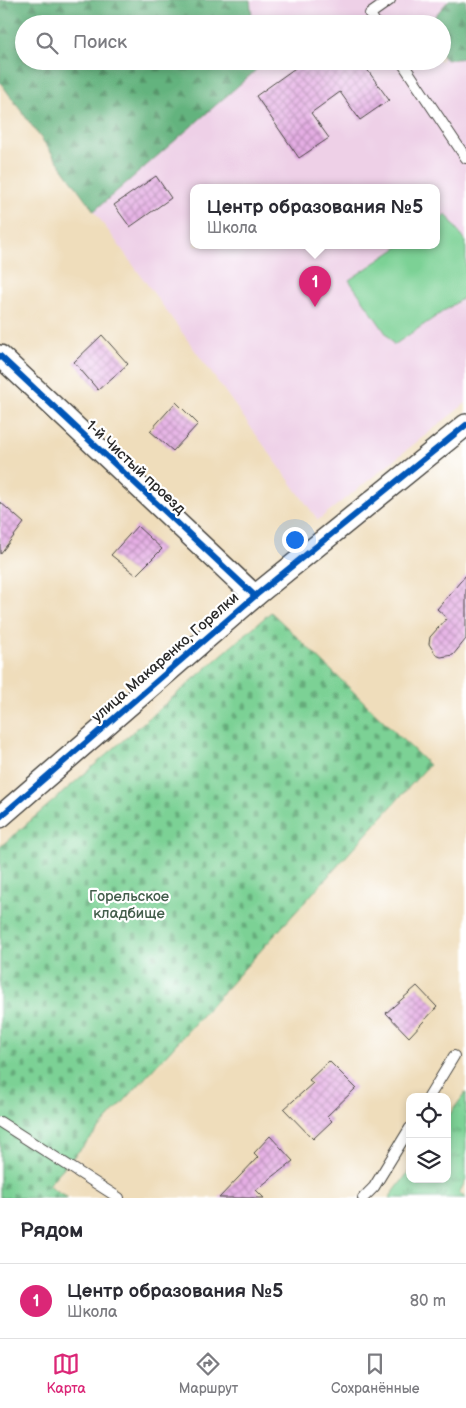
<!DOCTYPE html>
<html lang="ru">
<head>
<meta charset="utf-8">
<style>
	body { margin:0; font-family:"Balsamiq Sans",sans-serif; background:#f2f2f3; color:#2b2b33 }
	.controls { position:absolute; right:15px; bottom:15px; display:grid; overflow:hidden; border-radius:10px; box-shadow:0 2px 8px #0003 }
	.controls button { width:45px; height:45px; display:grid; place-items:center; padding:0; border:0; border-bottom:1px solid #e1e1e2; background:#fff; color:#2b2b33; font:25px sans-serif }
	.you { position:absolute; left:294px; top:539px; width:18px; height:18px; margin:-12px; border:4px solid #fff; border-radius:50%; background:#1a73e8; box-shadow:0 0 0 8px #1a73e833 }
	.badge { display:grid; place-items:center; width:32px; height:32px; border-radius:50%; background:#db2777; color:#fff; font-size:16px; font-weight:700 }
	.pin { position:absolute; translate:-50% -41px; filter:drop-shadow(0 1px 2px #0008) }
	.pin::after { content:''; position:absolute; top:26px; width:18px; height:15px; background:inherit; clip-path:polygon(0 0,100% 0,50% 100%) }
	.popup { position:absolute; left:190px; top:184px; width:250px; height:65px; box-sizing:border-box; display:grid; place-content:center; border-radius:10px; background:#fff; filter:drop-shadow(0 1px 4px #0005); font-size:16px; white-space:nowrap; color:#7c7c81 }
	.popup b { font-size:19px; color:#2b2b33 }
	.popup::after { content:''; position:absolute; left:50%; top:100%; margin-left:-10px; border:10px solid transparent; border-top-color:#fff }
	.list { margin:0; padding:0; list-style:none }
	h2 { display:flex; justify-content:space-between; align-items:center; height:65px; margin:0; padding:0 20px; font-size:21px }
	h2 small { font-size:16px; font-weight:400; color:#7c7c81 }
	.list li { display:grid; grid-template-columns:32px 1fr auto; gap:15px; align-items:center; box-sizing:border-box; height:75px; padding:0 20px; border-top:1px solid #e1e1e2 }
	.list b { display:block; font-size:19px; white-space:nowrap }
	.list p { margin:0; font-size:16px; white-space:nowrap; color:#7c7c81 }
	.list em { font-size:16px; font-style:normal; color:#7c7c81 }
	.icon { flex:none; width:28px; height:28px; fill:none; stroke:currentColor; stroke-width:2; stroke-linecap:round; stroke-linejoin:round }
	.map { position:relative; flex:none; width:466px; height:1198px; overflow:hidden }
	.search { position:absolute; background:#fff; box-shadow:0 2px 8px #0003; left:15px; right:15px; top:15px; height:55px; display:flex; align-items:center; gap:12px; box-sizing:border-box; padding:0 18px; border-radius:28px; color:#7c7c81; font-size:19px }
	.sheet { height:140px; background:#fff }
	nav { display:flex; justify-content:space-around; align-items:center; box-sizing:border-box; height:70px; border-top:1px solid #e1e1e2; background:#fff; font-size:14px; color:#7c7c81 }
	nav a { display:grid; justify-items:center; gap:2px }
	nav .on { color:#db2777 }
	.map>svg:first-child { display:block }
	.built { fill:#eed0e7; fill-rule:evenodd }
	.grass { fill:url(#grass-tufts); stroke:#537e60 }
	.forest { fill:url(#forest-firs); stroke:#486f54 }
	.cemetery { fill:url(#cemetery-stones); stroke:#537e60 }
	.park { fill:#7bd195; stroke:#537e60 }
	.building { fill:url(#building-cross-hatch) }
	.lines { fill:none; stroke-linecap:round; stroke-linejoin:round }
	.lane-casing { stroke:#484641; stroke-width:12 }
	.street-casing { stroke:#484641; stroke-width:24 }
	.lane { stroke:#fff; stroke-width:10 }
	.street { stroke:#fff; stroke-width:21 }
	.cycleway-casing { stroke:#fff; stroke-width:9 }
	.cycleway { stroke:#0057b8; stroke-width:6 }
	.labels { text-anchor:middle; stroke-width:4.5; stroke-linejoin:round; paint-order:stroke }
	.street-label { font-size:15px; fill:#2b2b2b; stroke:#fff }
	.park-label { font-size:15px; fill:#435d4b; stroke:#fff }
</style>
</head>
<body>
<div class="map">
<svg width="466" height="1198" viewBox="0 0 466 1198">
	<defs>
		<pattern id="grass-tufts" width="24" height="20" patternUnits="userSpaceOnUse" patternTransform="scale(1.25)"><rect width="24" height="20" fill="#7bd195"/><path d="M3 7l-1-3M5 7V3M7 7l1-3M15 17l-1-3M17 17v-4M19 17l1-3" fill="none" stroke="#65aa7a"/></pattern>
		<pattern id="forest-firs" width="22" height="20" patternUnits="userSpaceOnUse" patternTransform="scale(1.25)"><rect width="22" height="20" fill="#64b37e"/><path d="M5 1l3.5 6h-7zM16 11l3.5 6h-7z" fill="#539267"/></pattern>
		<pattern id="cemetery-stones" width="16" height="16" patternUnits="userSpaceOnUse" patternTransform="scale(1.25)"><rect width="16" height="16" fill="#7bd195"/><path d="M2 7V4a2 2 0 0 1 4 0v3zM10 15v-3a2 2 0 0 1 4 0v3z" fill="#65aa7a"/></pattern>
		<pattern id="building-cross-hatch" width="8" height="8" patternUnits="userSpaceOnUse" patternTransform="scale(1.25)"><rect width="8" height="8" fill="#e5aee4"/><path d="M0 0l8 8M0 8l8-8" fill="none" stroke="#ba8eb9"/></pattern>
	</defs>
	<rect width="100%" height="100%" fill="#fff"/>
	<filter id="ink" filterUnits="userSpaceOnUse"><feTurbulence type="fractalNoise" baseFrequency=".02" numOctaves="2"/><feDisplacementMap in="SourceGraphic" scale="10" xChannelSelector="R" yChannelSelector="G"/><feConvolveMatrix kernelMatrix="1 2 1 2 8 2 1 2 1" color-interpolation-filters="sRGB"/></filter>
	<filter id="wash" filterUnits="userSpaceOnUse"><feTurbulence type="fractalNoise" baseFrequency=".0096" numOctaves="4" result="noise"/><feDisplacementMap in="SourceGraphic" scale="20" xChannelSelector="R" yChannelSelector="G"/><feGaussianBlur stdDeviation="1.12" result="paint"/><feColorMatrix in="noise" values="0 0 0 0 0 0 0 0 0 0 0 0 0 0 0 0 0 1.4 0 .05"/><feComposite in="paint" operator="in"/></filter>
	<g filter="url(#wash)">
		<rect width="100%" height="100%" fill="#efddbb"/>
		<g class="built">
			<path d="M250 0H449L428 24H253Z"/>
			<path d="M442 56 446 60 466 58V403L318 520 94 211 254 72 263 61H442ZM194 188H436V246H194Z"/>
		</g>
		<path class="grass" d="M466 1092V1180L459 1193 466 1198H389L410 1170V1179H447V1118Z"/>
		<g class="forest">
			<path d="M0 0H250L253 24H24V61H263L254 72 94 211 0 82Z"/>
			<path d="M449 0H466V58L446 60 442 56V24H428Z"/>
		</g>
		<path class="cemetery" d="M271 612 429 765 48 1185 68 1198H0V847Z"/>
		<path class="park" d="M446 214 466 242V296L394 345 349 280 400 246H436V221Z"/>
		<g id="blocks">
			<g class="building">
				<path d="M305 61H361L389 100 360 120 340 92 311 113 329 138 299 158 256 96Z"/>
				<path d="M156 176 171 198 130 227 114 205Z"/>
				<path d="M102 335 128 364 98 390 74 362Z"/>
				<path d="M176 402 198 424 173 451 150 431Z"/>
				<path d="M0 502 24 523 0 554Z"/>
				<path d="M137 526 162 549 136 575 111 555Z"/>
				<path d="M466 575V639L453 655 441 657 436 655 429 644 430 637 447 618 437 609Z"/>
				<path d="M417 986 437 1007 409 1037 386 1013Z"/>
				<path d="M329 1061 356 1088 327 1116 332 1121 313 1139 284 1109 313 1083 309 1080Z"/>
				<path d="M270 1136 293 1161 256 1190 264 1198H219L258 1157 254 1153Z"/>
			</g>
		</g>
	</g>
	<g filter="url(#ink)">
		<use href="#blocks" fill-opacity="0" stroke="#484641" stroke-width="1"/>
		<g class="lines">
			<g class="lane-casing">
				<g id="lane">
					<path d="M376 24 370 14 390 0"/>
					<path d="M401 61 466 158"/>
					<path d="M429 1097 454 1056"/>
					<path d="M0 1122 119 1198"/>
					<path d="M363 1198 374 1187 410 1128"/>
				</g>
			</g>
			<g class="street-casing">
				<g id="street">
					<path d="M0 356 255 596"/>
					<path d="M0 817 255 596 466 425"/>
				</g>
			</g>
			<use href="#lane" class="lane"/>
			<use href="#street" class="street"/>
			<g class="cycleway-casing">
				<g id="cycleway">
					<path d="M0 356 255 596"/>
					<path d="M0 817 255 596 466 425"/>
				</g>
			</g>
			<use href="#cycleway" class="cycleway"/>
		</g>
	</g>
	<g class="labels">
		<g class="street-label">
			<text transform="translate(136 467) rotate(43)" y="5">1-й Чистый проезд</text>
			<text transform="translate(165 657) rotate(-41)" y="5">улица Макаренко, Горелки</text>
		</g>
		<g class="park-label">
			<text x="129" y="901">Горельское<tspan x="129" dy="17">кладбище</tspan></text>
		</g>
	</g>
</svg>
<div class="controls">
<button><svg class="icon" aria-label="locate" viewBox="0 0 24 24"><circle cx="12" cy="12" r="6"/><path d="M12 2v4M12 18v4M2 12h4M18 12h4"/></svg></button>
<button><svg class="icon" aria-label="layers" viewBox="0 0 24 24"><path d="M12 4l9 5-9 5-9-5zM3 14l9 5 9-5"/></svg></button>
</div>
<div class="you"></div>
<div class="pin badge" style="left:315px;top:307px">1</div>
<div class="popup"><b>Центр образования №5</b>Школа</div>
<div class="search"><svg class="icon" aria-label="search" viewBox="0 0 24 24"><circle cx="10" cy="10" r="6"/><path d="M15 15l6 6"/></svg>Поиск</div>
</div>
<section class="sheet">
<h2>Рядом<small></small></h2>
<ul class="list">
<li><span class="badge">1</span><div><b>Центр образования №5</b><p>Школа</p></div><em>80 m</em></li>
</ul>
</section>
<nav>
<a class="on"><svg class="icon" aria-label="map" viewBox="0 0 24 24"><path d="M3 6l6-2 6 2 6-2v14l-6 2-6-2-6 2zM9 4v14M15 6v14"/></svg>Карта</a>
<a><svg class="icon" aria-label="directions" viewBox="0 0 24 24"><path d="M12 3l9 9-9 9-9-9zM9 14v-3h6M13 9l2 2-2 2"/></svg>Маршрут</a>
<a><svg class="icon" aria-label="saved" viewBox="0 0 24 24"><path d="M7 4h10v16l-5-4-5 4z"/></svg>Сохранённые</a>
</nav>
</body>
</html>
